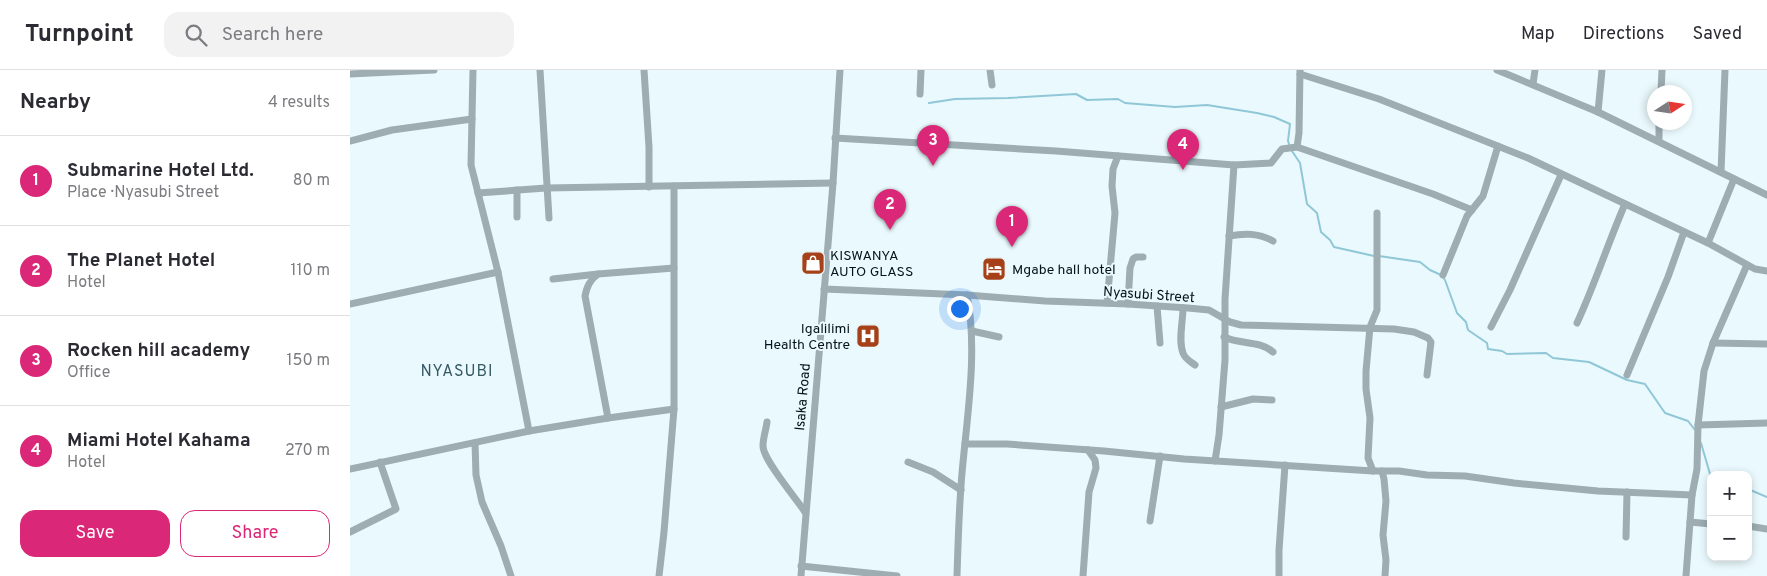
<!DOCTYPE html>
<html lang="en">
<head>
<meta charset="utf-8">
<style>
	body { margin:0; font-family:Overpass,sans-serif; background:#f2f2f3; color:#2b2b33 }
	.controls { position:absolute; right:15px; bottom:15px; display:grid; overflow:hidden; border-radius:10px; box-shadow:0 2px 8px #0003 }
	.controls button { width:45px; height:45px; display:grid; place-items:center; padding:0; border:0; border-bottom:1px solid #e1e1e2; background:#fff; color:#2b2b33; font:25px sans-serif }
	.compass { position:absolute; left:1297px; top:15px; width:45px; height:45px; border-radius:50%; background:#fff; box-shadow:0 2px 8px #0003; rotate:78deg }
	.you { position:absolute; left:609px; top:238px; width:18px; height:18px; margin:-12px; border:4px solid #fff; border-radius:50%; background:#1a73e8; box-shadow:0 0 0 8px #1a73e833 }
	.badge { display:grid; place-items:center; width:32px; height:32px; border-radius:50%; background:#db2777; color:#fff; font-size:16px; font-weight:700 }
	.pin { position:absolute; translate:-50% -41px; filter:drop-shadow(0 1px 2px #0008) }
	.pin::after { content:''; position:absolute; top:26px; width:18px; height:15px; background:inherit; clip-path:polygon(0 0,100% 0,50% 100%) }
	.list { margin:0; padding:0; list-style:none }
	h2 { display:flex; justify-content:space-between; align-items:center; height:65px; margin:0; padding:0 20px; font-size:21px }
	h2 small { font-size:16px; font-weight:400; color:#7c7c81 }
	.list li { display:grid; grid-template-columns:32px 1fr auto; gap:15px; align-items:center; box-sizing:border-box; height:90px; padding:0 20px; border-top:1px solid #e1e1e2 }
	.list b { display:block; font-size:19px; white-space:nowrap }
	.list p { margin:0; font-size:16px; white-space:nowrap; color:#7c7c81 }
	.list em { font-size:16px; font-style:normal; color:#7c7c81 }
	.actions { display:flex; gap:10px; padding:15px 20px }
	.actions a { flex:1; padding:11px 0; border:1px solid #db2777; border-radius:15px; text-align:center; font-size:18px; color:#db2777 }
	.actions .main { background:#db2777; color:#fff }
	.icon { flex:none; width:28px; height:28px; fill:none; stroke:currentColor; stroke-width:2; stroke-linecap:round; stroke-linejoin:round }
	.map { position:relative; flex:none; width:1417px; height:506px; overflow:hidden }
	header { display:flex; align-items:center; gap:30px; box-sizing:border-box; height:70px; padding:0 25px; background:#fff; border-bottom:1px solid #e1e1e2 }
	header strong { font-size:24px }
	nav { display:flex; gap:28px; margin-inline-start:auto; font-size:18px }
	.search { width:350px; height:45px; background:#f2f2f3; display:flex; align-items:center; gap:12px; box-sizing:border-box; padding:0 18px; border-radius:15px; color:#7c7c81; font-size:19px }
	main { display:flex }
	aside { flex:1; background:#fff }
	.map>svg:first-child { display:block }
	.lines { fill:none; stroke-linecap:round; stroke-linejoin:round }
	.stream { stroke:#90c7d6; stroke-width:2 }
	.minor { stroke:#9dadb2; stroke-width:7 }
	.labels { text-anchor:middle; stroke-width:4; stroke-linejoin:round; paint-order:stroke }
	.poi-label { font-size:14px; fill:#051417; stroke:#eaf9fd; text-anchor:start }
	.street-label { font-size:14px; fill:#051417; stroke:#eaf9fd }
	.quarter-label { font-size:16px; letter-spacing:1px; fill:#365963; stroke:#eaf9fd }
</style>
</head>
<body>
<header>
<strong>Turnpoint</strong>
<div class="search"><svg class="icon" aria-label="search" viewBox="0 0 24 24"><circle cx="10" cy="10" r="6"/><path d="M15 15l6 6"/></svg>Search here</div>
<nav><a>Map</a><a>Directions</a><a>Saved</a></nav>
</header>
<main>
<aside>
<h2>Nearby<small>4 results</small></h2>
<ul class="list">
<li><span class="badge">1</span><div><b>Submarine Hotel Ltd.</b><p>Place · Nyasubi Street</p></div><em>80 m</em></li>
<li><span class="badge">2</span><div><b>The Planet Hotel</b><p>Hotel</p></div><em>110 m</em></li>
<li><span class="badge">3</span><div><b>Rocken hill academy</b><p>Office</p></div><em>150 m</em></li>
<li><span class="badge">4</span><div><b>Miami Hotel Kahama</b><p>Hotel</p></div><em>270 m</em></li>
</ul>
<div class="actions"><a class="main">Save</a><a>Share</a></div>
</aside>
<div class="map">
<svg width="1417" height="506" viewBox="0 0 1417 506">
	<rect width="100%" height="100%" fill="#eaf9fd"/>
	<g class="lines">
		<g class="stream">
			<path d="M579 33 605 29 658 28 726 24 737 30 768 29 775 33 825 37 857 35 907 43 924 47 940 54 938 71 940 77"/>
			<path d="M942 81 950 93 957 134 967 143 971 162 980 170 984 177 1024 186"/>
			<path d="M1029 186 1070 192 1080 200 1091 205 1095 210 1107 243 1116 252 1118 260 1137 273 1138 279 1152 281 1157 284 1196 283 1203 288 1239 292 1277 310 1295 314 1315 343 1338 351 1345 360"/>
			<path d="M1351 373 1360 404 1363 405"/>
			<path d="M1398 419 1417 427"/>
		</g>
		<g class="minor">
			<path d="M123 0 121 95 148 202 179 361"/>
			<path d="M190 0 199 148"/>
			<path d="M294 0 299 77V117"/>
			<path d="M640 0 642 15"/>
			<path d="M1147 0 1248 42 1417 125"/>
			<path d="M0 4 84 0"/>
			<path d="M950 4 1029 29 1178 88 1358 173 1405 199 1417 201"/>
			<path d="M1183 14 1185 0"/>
			<path d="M1311 22 1312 0"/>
			<path d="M570 24 571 0"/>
			<path d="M1248 42 1252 0"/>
			<path d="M485 68 706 81 884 95 921 93 932 79 947 77 949 63 950 0"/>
			<path d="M1309 70V52"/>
			<path d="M0 71 42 60 122 49"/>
			<path d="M947 77 1083 124 1122 140"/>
			<path d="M1371 102 1375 0"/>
			<path d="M128 123 196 118 483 113"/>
			<path d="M167 147V120"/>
			<path d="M879 166C895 163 908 163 923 171"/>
			<path d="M1358 173 1384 109"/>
			<path d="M1093 205 1117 146 1133 126 1148 76"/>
			<path d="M203 209 248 204"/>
			<path d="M474 219 617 225 695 231 778 234 838 238 859 240 880 252 891 255 1044 259 1064 262 1078 268 1081 272 1077 305"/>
			<path d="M757 233 765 143 762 116 763 99 768 86"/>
			<path d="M0 234 148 202"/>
			<path d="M778 234 780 198 783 189 786 187H793"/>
			<path d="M807 236 810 273"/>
			<path d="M833 238C833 252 828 270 833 283 835 289 841 292 845 295"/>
			<path d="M1227 253C1245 214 1258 173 1275 134"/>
			<path d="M1141 257 1160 220 1211 105"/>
			<path d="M622 261 649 267"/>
			<path d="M874 267C891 275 909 270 923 282"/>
			<path d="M1363 273 1417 274"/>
			<path d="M1277 305 1318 207 1334 162"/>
			<path d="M871 337 903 329 922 330"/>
			<path d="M258 348 235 226C237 216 240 210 248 204L324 198"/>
			<path d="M417 352C416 360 413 368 413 376 413 390 446 428 455 442"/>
			<path d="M1348 355 1417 353"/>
			<path d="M125 373 126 405 132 432 151 476 161 506"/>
			<path d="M615 374H657L754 381 834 389 1023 401H1049L1077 405 1115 406 1164 413 1248 421 1342 425"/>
			<path d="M865 391 869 365 875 290V229L884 95"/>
			<path d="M558 392 583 402 611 420"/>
			<path d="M0 399 179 361 258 348 324 339"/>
			<path d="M1023 401 1018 388 1020 348 1016 319V301L1020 257 1027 240V143"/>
			<path d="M1032 401 1034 409 1036 431 1033 465 1036 490 1035 506"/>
			<path d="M800 451 810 386"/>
			<path d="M1340 452 1361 454"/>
			<path d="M1398 456 1417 459"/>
			<path d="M0 462 46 439 30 392"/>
			<path d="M1276 467 1277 422"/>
			<path d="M451 496 547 506"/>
			<path d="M309 506 314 462 324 339V116"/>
			<path d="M451 506 483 113 490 0"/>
			<path d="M607 506C608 472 609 437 612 403 617 347 628 280 617 225"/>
			<path d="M733 506 739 422 746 398 745 390 738 380"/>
			<path d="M929 506V480L935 395"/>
			<path d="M1336 506 1342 425 1347 399 1348 355 1354 301 1363 273 1397 195"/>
		</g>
	</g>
	<defs>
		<g id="shop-square" transform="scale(1.25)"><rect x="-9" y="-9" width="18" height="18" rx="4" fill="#a64019" stroke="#eaf9fd"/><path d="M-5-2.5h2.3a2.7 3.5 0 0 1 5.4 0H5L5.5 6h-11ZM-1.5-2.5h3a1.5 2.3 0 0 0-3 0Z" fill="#fff"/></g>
		<g id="hotel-square" transform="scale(1.25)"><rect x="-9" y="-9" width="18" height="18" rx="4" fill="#a64019" stroke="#eaf9fd"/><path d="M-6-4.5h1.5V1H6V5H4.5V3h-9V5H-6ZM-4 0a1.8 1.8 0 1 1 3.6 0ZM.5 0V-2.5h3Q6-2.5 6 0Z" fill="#fff"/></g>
		<g id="hospital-square" transform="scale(1.25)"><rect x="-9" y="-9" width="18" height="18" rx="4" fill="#a64019" stroke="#eaf9fd"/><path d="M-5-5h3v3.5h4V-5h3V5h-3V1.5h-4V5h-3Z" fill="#fff"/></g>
	</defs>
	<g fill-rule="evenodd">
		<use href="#shop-square" x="463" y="193"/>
		<use href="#hotel-square" x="644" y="199"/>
		<use href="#hospital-square" x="518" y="266"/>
	</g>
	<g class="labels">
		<g class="poi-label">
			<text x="480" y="190">KISWANYA<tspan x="480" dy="16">AUTO GLASS</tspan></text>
			<text x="662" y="204">Mgabe hall hotel</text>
			<text x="500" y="263" text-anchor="end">Igalilimi<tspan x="500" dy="16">Health Centre</tspan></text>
		</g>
		<g class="street-label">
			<text transform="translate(799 224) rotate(4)" y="5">Nyasubi Street</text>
			<text transform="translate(452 327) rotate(-85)" y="5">Isaka Road</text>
		</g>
		<g class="quarter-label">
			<text x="107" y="306">NYASUBI</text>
		</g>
	</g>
</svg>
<div class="controls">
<button>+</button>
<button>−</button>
</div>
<svg class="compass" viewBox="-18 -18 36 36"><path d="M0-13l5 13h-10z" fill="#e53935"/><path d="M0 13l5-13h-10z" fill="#7c7c81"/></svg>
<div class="you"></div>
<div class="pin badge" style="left:662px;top:177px">1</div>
<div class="pin badge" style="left:540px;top:160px">2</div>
<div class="pin badge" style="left:583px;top:96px">3</div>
<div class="pin badge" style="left:833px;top:100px">4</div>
</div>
</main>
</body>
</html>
